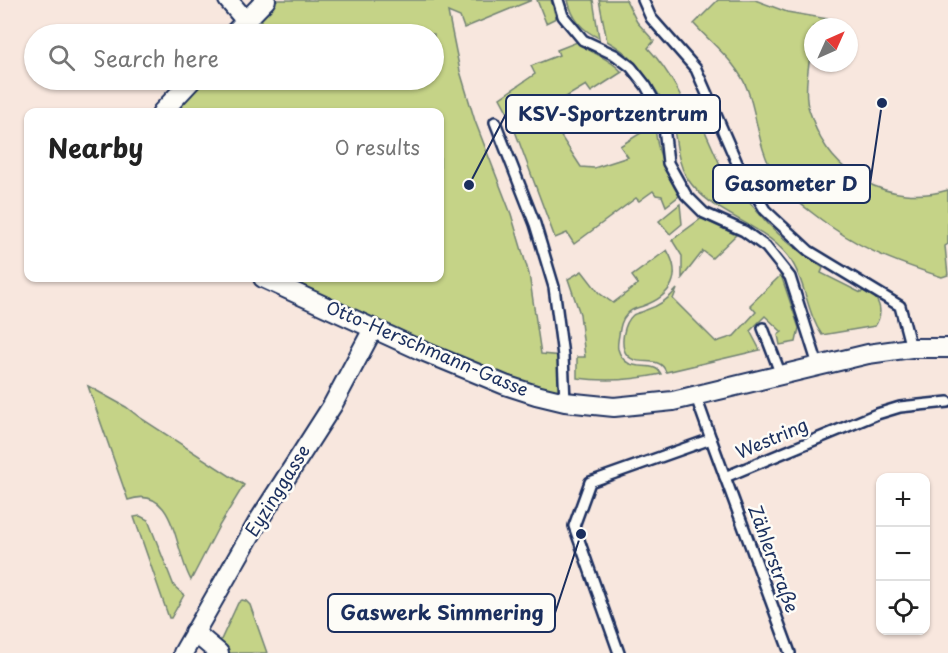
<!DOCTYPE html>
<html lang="en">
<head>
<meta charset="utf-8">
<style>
	body { margin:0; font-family:"Playpen Sans",sans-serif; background:#f6f6f6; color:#222 }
	.controls { position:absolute; right:18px; bottom:18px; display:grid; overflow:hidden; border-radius:12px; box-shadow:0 2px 4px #0004 }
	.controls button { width:54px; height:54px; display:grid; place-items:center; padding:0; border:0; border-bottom:2px solid #e0e0e0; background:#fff; color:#222; font:30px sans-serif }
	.compass { position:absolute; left:804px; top:18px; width:54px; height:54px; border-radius:50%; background:#fff; box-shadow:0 2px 4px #0004; rotate:45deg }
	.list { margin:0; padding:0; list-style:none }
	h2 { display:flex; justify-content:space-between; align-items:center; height:78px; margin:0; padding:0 24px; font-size:26px }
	h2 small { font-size:20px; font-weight:400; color:#767676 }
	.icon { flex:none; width:33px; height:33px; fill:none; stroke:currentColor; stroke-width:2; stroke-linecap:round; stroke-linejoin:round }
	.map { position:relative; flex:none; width:948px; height:653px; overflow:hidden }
	.search { position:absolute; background:#fff; box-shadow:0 2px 4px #0004; left:24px; top:24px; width:420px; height:66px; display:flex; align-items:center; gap:15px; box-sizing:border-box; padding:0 21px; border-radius:33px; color:#767676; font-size:22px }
	.panel { position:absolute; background:#fff; box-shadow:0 2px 4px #0004; left:24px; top:108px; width:420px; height:174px; border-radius:12px }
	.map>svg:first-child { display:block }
	.green { fill:#c5d387; stroke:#708172; stroke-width:1.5 }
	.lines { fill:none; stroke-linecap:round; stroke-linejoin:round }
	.lane-casing { stroke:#1b2f5e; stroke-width:14 }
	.street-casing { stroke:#1b2f5e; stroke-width:22 }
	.lane { stroke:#fdfcf7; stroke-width:9 }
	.street { stroke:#fdfcf7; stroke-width:18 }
	.labels { text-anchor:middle; stroke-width:5; stroke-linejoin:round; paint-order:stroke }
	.street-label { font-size:18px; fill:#1b2f5e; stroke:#fdfcf7 }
	.leader { fill:none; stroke:#1b2f5e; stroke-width:2 }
	.callout-dot { fill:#1b2f5e; stroke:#fdfcf7; stroke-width:2 }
	.callout { fill:#fdfcf7; stroke:#1b2f5e; stroke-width:2 }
	.callout-label { font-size:20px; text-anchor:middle; font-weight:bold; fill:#1b2f5e }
</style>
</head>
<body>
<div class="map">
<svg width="948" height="653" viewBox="0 0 948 653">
	<rect width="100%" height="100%" fill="#f8e7de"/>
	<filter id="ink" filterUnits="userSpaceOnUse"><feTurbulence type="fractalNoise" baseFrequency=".0167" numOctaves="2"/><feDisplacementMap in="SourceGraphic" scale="12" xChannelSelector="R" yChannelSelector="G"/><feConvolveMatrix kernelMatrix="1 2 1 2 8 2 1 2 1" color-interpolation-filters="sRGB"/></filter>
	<g filter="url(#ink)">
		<g class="green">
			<path d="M266 0H532L464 28 460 17 448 12 460 71 475 121 511 214 529 274 541 354 563 356 565 402 263 278H440V112H162L192 80H434V34H233Z"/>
			<path d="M537 0H551L556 18 546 23Z"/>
			<path d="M568 0H593L599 38C582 30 572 19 568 0Z"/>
			<path d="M599 0H626L637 22 654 41 648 48C671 73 684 100 696 131L704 129 722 169 728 168C752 213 781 240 823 268L821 273 861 293 864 289C879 297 885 311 875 326L822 335C806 312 806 280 788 256 760 221 711 215 687 178 674 157 678 133 669 112 666 105 661 98 657 92 641 69 632 55 607 41Z"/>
			<path d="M718 0H755L787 12 828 19 823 27H813C813 52 804 75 807 100 807 106 810 112 812 118 830 175 890 207 948 190V244L945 246 948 275 942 277C892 261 857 248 815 215 801 205 786 192 776 177 758 150 758 119 748 91 738 63 713 45 694 24Z"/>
			<path d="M577 42C592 54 608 57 622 72L591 92 586 85 554 104 549 118 581 167 594 168 628 157 620 146 655 124C656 151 666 173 679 196L666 206 662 196 656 195 653 191 639 201 636 198 574 244 567 233 555 238 509 115 500 98 535 74 531 66 559 55 557 50Z"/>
			<path d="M680 204 682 224 670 234 659 221Z"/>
			<path d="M702 218 736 235 712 258 703 251 682 278V256L672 240Z"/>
			<path d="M667 250C683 277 671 296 643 306 637 308 631 309 627 314 621 320 620 328 619 335 618 340 617 345 618 349 626 377 654 358 661 374 633 380 605 382 577 378V357H585L580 314 568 279 582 271 599 293 613 303 638 284 632 276Z"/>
			<path d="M781 275 799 328 796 342 780 345 778 335 782 332 765 316 750 331 760 350 666 372C660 354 638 368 627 355 619 345 624 323 633 315 636 313 643 312 646 310 659 306 668 300 677 289L673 299 716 342 734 336 756 312 750 305Z"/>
			<path d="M88 386 126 407 139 417 244 485 219 526 191 580C174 551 176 483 128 500Z"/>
			<path d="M140 516 148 520 174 586 184 595 171 618H169L134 517Z"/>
			<path d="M242 600 246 601 250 605 267 653H228L220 642 238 603Z"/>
		</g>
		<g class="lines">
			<g class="lane-casing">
				<g id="lane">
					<path d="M558 0 563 16 583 40 615 55 631 67 646 86 663 117 668 163 686 195 704 213 744 231 766 247 790 277 818 365"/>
					<path d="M643 0 651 18 696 69 737 163 765 210 809 251 900 306 911 348"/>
					<path d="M495 122 535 224 554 287 563 356 565 402"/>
					<path d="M763 328 781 375"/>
					<path d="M696 397 711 439"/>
					<path d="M725 477 790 653"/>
					<path d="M619 653 574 526 590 482 711 439 725 477 877 414 900 407 948 402"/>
				</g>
			</g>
			<g class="street-casing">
				<g id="street">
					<path d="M228 0 246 21"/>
					<path d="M233 34 266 0"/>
					<path d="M162 112 192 80"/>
					<path d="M263 278 420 350 505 385 536 395 565 402 614 407 673 401 868 354 911 348H948"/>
					<path d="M194 632 219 653"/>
					<path d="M183 653 259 520 332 406 373 329"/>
				</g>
			</g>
			<use href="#lane" class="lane"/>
			<use href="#street" class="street"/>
		</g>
	</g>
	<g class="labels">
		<g class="street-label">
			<text transform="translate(427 349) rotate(23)" y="6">Otto-Herschmann-Gasse</text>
			<text transform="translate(772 439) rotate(-23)" y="6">Westring</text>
			<text transform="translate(278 491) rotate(-58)" y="6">Eyzinggasse</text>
			<text transform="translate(773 559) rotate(70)" y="6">Zählerstraße</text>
		</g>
	</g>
	<path class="leader" d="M469 185L506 114M882 103L870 184M581 534L555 613"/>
	<g class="callout-dot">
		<circle cx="469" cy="185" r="6"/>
		<circle cx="882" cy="103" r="6"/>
		<circle cx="581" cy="534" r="6"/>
	</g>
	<g class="callout">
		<rect x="506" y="95" width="214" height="38" rx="6"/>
		<rect x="713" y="165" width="157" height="38" rx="6"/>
		<rect x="328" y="594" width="227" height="38" rx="6"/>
	</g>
	<g class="callout-label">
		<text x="613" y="121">KSV-Sportzentrum</text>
		<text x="791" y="191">Gasometer D</text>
		<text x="442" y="620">Gaswerk Simmering</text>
	</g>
</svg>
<div class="controls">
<button>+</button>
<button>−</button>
<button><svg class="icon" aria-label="locate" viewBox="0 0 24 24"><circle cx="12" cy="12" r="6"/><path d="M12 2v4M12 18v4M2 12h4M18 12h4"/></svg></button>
</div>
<svg class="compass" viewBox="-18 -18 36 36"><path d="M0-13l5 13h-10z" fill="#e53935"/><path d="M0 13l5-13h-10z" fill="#767676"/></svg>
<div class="search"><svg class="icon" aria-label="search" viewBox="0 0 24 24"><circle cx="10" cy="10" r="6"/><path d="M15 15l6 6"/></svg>Search here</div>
<section class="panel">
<h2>Nearby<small>0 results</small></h2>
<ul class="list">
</ul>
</section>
</div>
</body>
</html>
